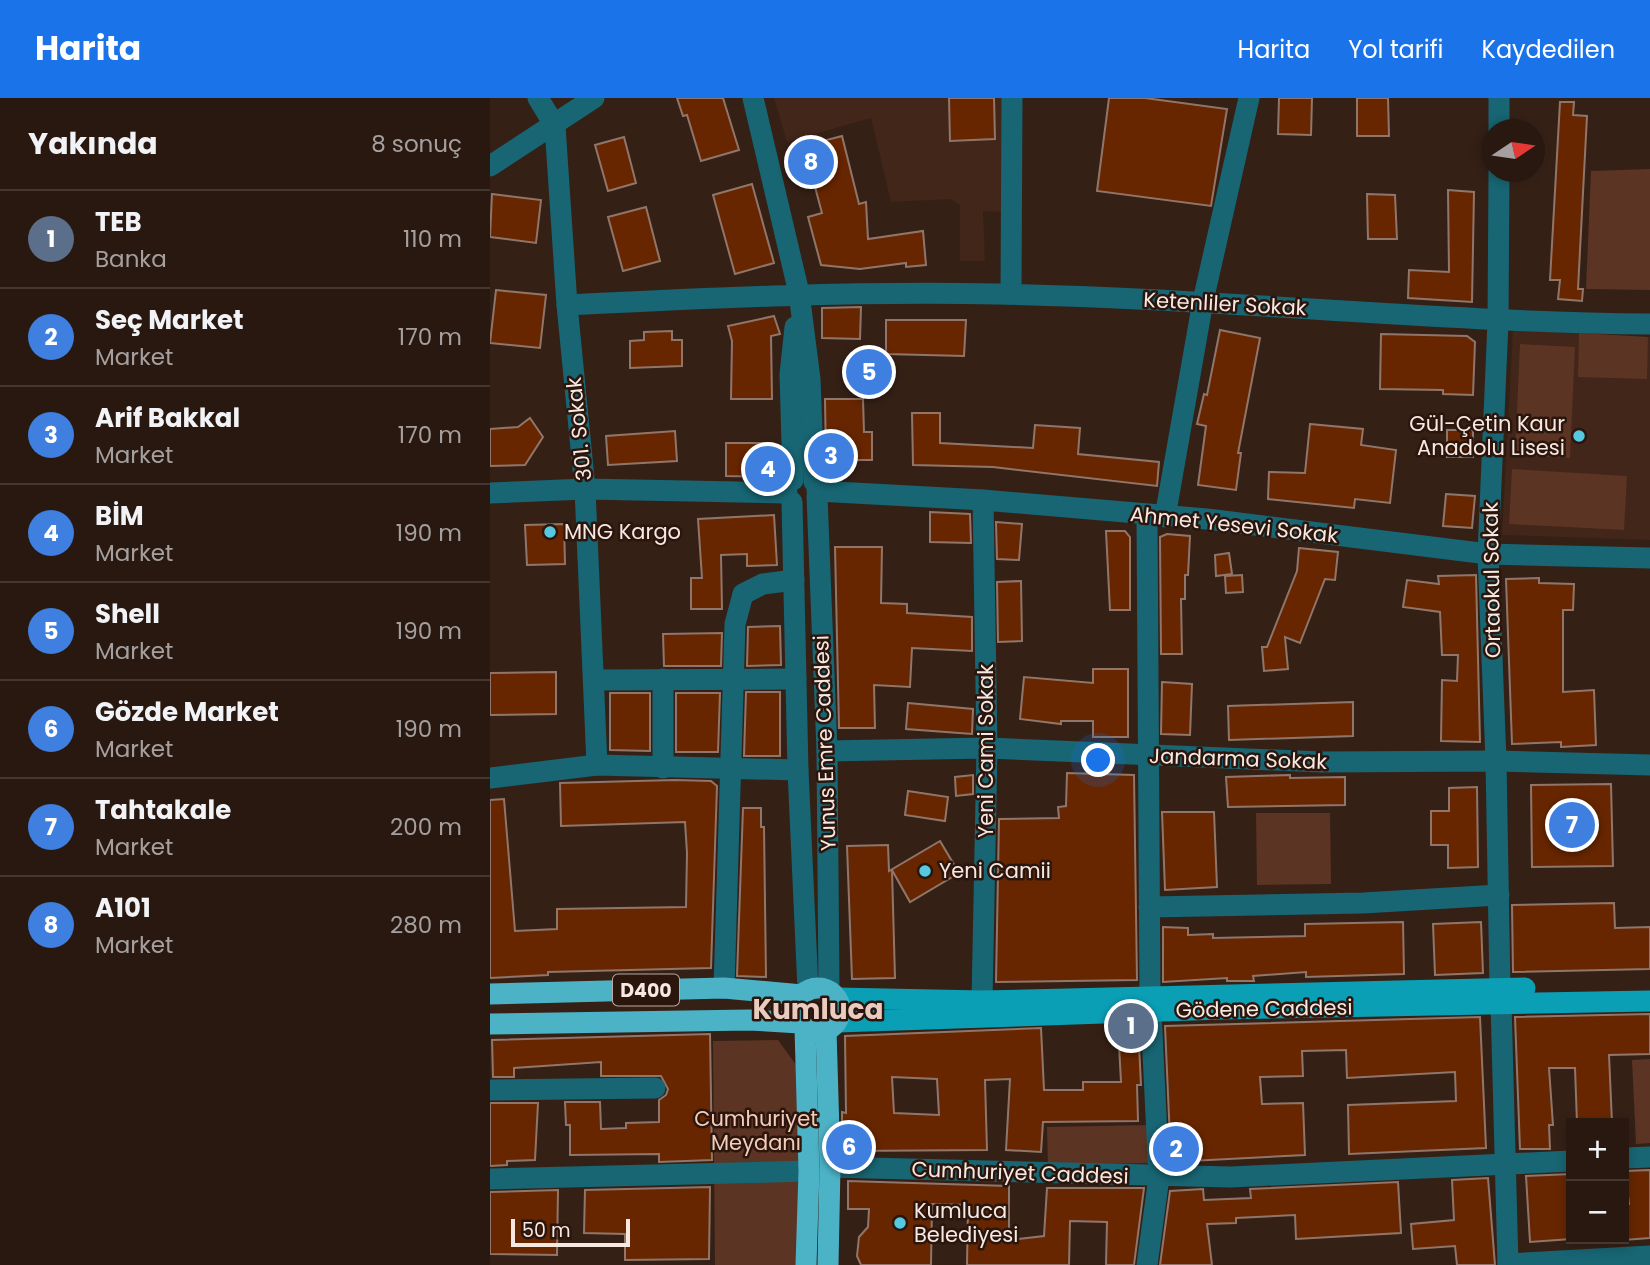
<!DOCTYPE html>
<html lang="tr">
<head>
<meta charset="utf-8">
<style>
	body { margin:0; font-family:Poppins,sans-serif; background:#302119; color:#f1f3f6 }
	.controls { position:absolute; right:21px; bottom:21px; display:grid; overflow:hidden; border-radius:0px; box-shadow:0 4px 10px #0003 }
	.controls button { width:63px; height:63px; display:grid; place-items:center; padding:0; border:0; border-bottom:2px solid #443730; background:#281810; color:#f1f3f6; font:35px sans-serif }
	.compass { position:absolute; left:992px; top:21px; width:63px; height:63px; border-radius:50%; background:#281810; box-shadow:0 4px 10px #0003; rotate:77deg }
	.scale { position:absolute; left:21px; bottom:18px; width:119px; box-sizing:border-box; padding-left:7px; border:4px solid #f7e8e2; border-top:0; font-size:19px; line-height:24px; white-space:nowrap; color:#f7e8e2; -webkit-text-stroke:5px #2a160d; paint-order:stroke }
	.you { position:absolute; left:609px; top:663px; width:24px; height:24px; margin:-18px; border:5px solid #fff; border-radius:50%; background:#1a73e8; box-shadow:0 0 0 10px #1a73e833 }
	.badge { display:grid; place-items:center; width:46px; height:46px; border-radius:50%; background:#1a73e8; color:#fff; font-size:23px; font-weight:700 }
	.pin { position:absolute; translate:-50% -50%; border:4px solid #fff; box-shadow:0 2px 7px #0006 }
	.list { margin:0; padding:0; list-style:none }
	h2 { display:flex; justify-content:space-between; align-items:center; height:91px; margin:0; padding:0 28px; font-size:30px }
	h2 small { font-size:23px; font-weight:400; color:#a5a09f }
	.list li { display:grid; grid-template-columns:46px 1fr auto; gap:21px; align-items:center; box-sizing:border-box; height:98px; padding:0 28px; border-top:2px solid #443730 }
	.list b { display:block; font-size:26px; white-space:nowrap }
	.list p { margin:0; font-size:23px; white-space:nowrap; color:#a5a09f }
	.list em { font-size:23px; font-style:normal; color:#a5a09f }
	.map { position:relative; flex:none; width:1160px; height:1167px; overflow:hidden }
	header { display:flex; align-items:center; gap:42px; box-sizing:border-box; height:98px; padding:0 35px; background:#1a73e8; color:#fff }
	header strong { font-size:33px }
	nav { display:flex; gap:38px; margin-inline-start:auto; font-size:24px }
	main { display:flex }
	aside { flex:1; background:#281810 }
	.map>svg:first-child { display:block }
	.built { fill:#412619 }
	.green { fill:#5c3423 }
	.building { fill:#672600; stroke:#90766a; stroke-width:2; fill-rule:evenodd }
	.lines { fill:none; stroke-linecap:round; stroke-linejoin:round }
	.minor { stroke:#186573; stroke-width:21 }
	.major { stroke:#0b9fb6; stroke-width:21 }
	.highway { stroke:#4cb3c7; stroke-width:21 }
	.poi-dot { fill:#56c9e0; stroke:#2a160d; stroke-width:2.5 }
	.labels { text-anchor:middle; stroke-width:5; stroke-linejoin:round; paint-order:stroke }
	.shield { fill:#2a160d; stroke:#baa9a2; stroke-width:2 }
	.shield-label { font-size:19px; font-weight:bold; fill:#f7e8e2 }
	.street-label { font-size:21px; fill:#f7e8e2; stroke:#2a160d }
	.poi-label { font-size:21px; fill:#f7e8e2; stroke:#2a160d; text-anchor:start }
	.park-label { font-size:21px; fill:#f5cbb9; stroke:#2a160d }
	.district-label { font-size:28px; font-weight:bold; fill:#e9ccbf; stroke:#2a160d }
</style>
</head>
<body>
<header>
<strong>Harita</strong>
<nav><a>Harita</a><a>Yol tarifi</a><a>Kaydedilen</a></nav>
</header>
<main>
<aside>
<h2>Yakında<small>8 sonuç</small></h2>
<ul class="list">
<li><span class="badge" style="background:#5c6f8a">1</span><div><b>TEB</b><p>Banka</p></div><em>110 m</em></li>
<li><span class="badge" style="background:#3f7fe0">2</span><div><b>Seç Market</b><p>Market</p></div><em>170 m</em></li>
<li><span class="badge" style="background:#3f7fe0">3</span><div><b>Arif Bakkal</b><p>Market</p></div><em>170 m</em></li>
<li><span class="badge" style="background:#3f7fe0">4</span><div><b>BİM</b><p>Market</p></div><em>190 m</em></li>
<li><span class="badge" style="background:#3f7fe0">5</span><div><b>Shell</b><p>Market</p></div><em>190 m</em></li>
<li><span class="badge" style="background:#3f7fe0">6</span><div><b>Gözde Market</b><p>Market</p></div><em>190 m</em></li>
<li><span class="badge" style="background:#3f7fe0">7</span><div><b>Tahtakale</b><p>Market</p></div><em>200 m</em></li>
<li><span class="badge" style="background:#3f7fe0">8</span><div><b>A101</b><p>Market</p></div><em>280 m</em></li>
</ul>
</aside>
<div class="map">
<svg width="1160" height="1167" viewBox="0 0 1160 1167">
	<rect width="100%" height="100%" fill="#352016"/>
	<g class="built">
		<path d="M284 0H513L511 114 493 113 495 163H470V107L461 101 401 104 381 20 297 44Z"/>
		<path d="M1023 232 1160 239V442L1012 437Z"/>
	</g>
	<g class="green">
		<path d="M1160 71V192L1096 191 1101 73Z"/>
		<path d="M1089 235 1158 239 1157 281 1088 279Z"/>
		<path d="M1030 246 1085 249 1080 360 1025 357Z"/>
		<path d="M1022 371 1137 378 1134 432 1019 426Z"/>
		<path d="M766 715H840L841 786 767 787Z"/>
		<path d="M288 942 309 971 308 1167H225L223 943Z"/>
		<path d="M1160 961V1045L1146 1046 1142 962Z"/>
		<path d="M663 1027V1065L558 1067 557 1029Z"/>
	</g>
	<g class="building">
		<path d="M187 0H233L249 52 211 63 197 17 193 18Z"/>
		<path d="M459 0H504L505 41 460 43Z"/>
		<path d="M619 0H655L737 11 721 108 607 93Z"/>
		<path d="M789 0H822L821 37 788 36Z"/>
		<path d="M867 0H898L899 38H867Z"/>
		<path d="M1070 4H1084L1083 17 1097 18 1088 191H1093L1092 203 1068 201 1070 182H1060Z"/>
		<path d="M352 38 369 106 376 104 378 141 433 133 436 167 416 169V165L370 171 331 167 318 119 332 115 314 48Z"/>
		<path d="M134 39 146 85 118 93 105 47Z"/>
		<path d="M262 86 284 165 245 176 223 97Z"/>
		<path d="M958 92 984 94 982 204 918 200 919 172 959 174Z"/>
		<path d="M2 96 51 102 46 145 0 139Z"/>
		<path d="M877 96 905 97 907 141H878Z"/>
		<path d="M156 109 170 163 133 173 118 119Z"/>
		<path d="M6 192 56 197 50 250 0 245Z"/>
		<path d="M371 209 370 241 332 240V210Z"/>
		<path d="M284 218 290 236 281 238 282 301H241L242 243 238 228Z"/>
		<path d="M396 222H476L474 258 396 256Z"/>
		<path d="M730 232 770 240 748 355H751L746 392 708 387 716 328 707 326 714 296 717 297Z"/>
		<path d="M182 233V242H192V268L140 270V243L154 242V234Z"/>
		<path d="M891 236 977 238 985 244 983 297 953 296V292L890 291Z"/>
		<path d="M371 256H385L386 291 373 292Z"/>
		<path d="M335 301H373L374 334H382V362H336Z"/>
		<path d="M422 315H450V345L543 350 545 327 590 330 588 356 669 364 667 388 503 369 423 367Z"/>
		<path d="M40 320 53 339 35 367 0 368V331L28 329Z"/>
		<path d="M820 326 873 331 871 347 906 352 900 405 865 401 864 410 778 401 779 374 815 375Z"/>
		<rect x="957" y="332" width="26" height="27"/>
		<path d="M185 333 187 363 118 367 116 338Z"/>
		<path d="M236 345H282L281 379 236 378Z"/>
		<path d="M956 396 985 398 982 430 953 428Z"/>
		<path d="M440 414 480 416 481 445 440 444Z"/>
		<path d="M284 417 287 467 257 468V456L231 457 232 511H201V480H212L208 421Z"/>
		<path d="M506 424 532 426 529 462 507 461Z"/>
		<path d="M74 426 75 466 37 467 35 427Z"/>
		<path d="M616 433H635L640 439V512H620Z"/>
		<path d="M677 436 700 438 698 477H695V501H691L692 556H671L670 439Z"/>
		<path d="M345 449H392L391 505 417 506V515L482 519V553L422 550 420 589 384 587 385 630H349Z"/>
		<path d="M809 450 848 454 845 482 835 481 810 545 795 539 798 571 774 573 772 549H777L807 473Z"/>
		<path d="M739 455 742 476 726 478 725 457Z"/>
		<path d="M752 477 753 494 736 495 735 478Z"/>
		<path d="M986 477 990 644 951 643 952 582 967 583 968 557H952L950 514 913 509 917 482 949 486 948 478Z"/>
		<path d="M1049 480V485L1084 486 1083 512H1073V594L1104 592 1106 647 1071 649V644L1022 646 1016 481Z"/>
		<path d="M531 483 532 543 508 544 507 484Z"/>
		<path d="M290 528 291 567 257 568 258 529Z"/>
		<path d="M232 535 231 568H174L173 536Z"/>
		<path d="M603 571H638V639H603V623H571V626L530 621 534 579 603 585Z"/>
		<path d="M66 574V616L0 617V575Z"/>
		<path d="M672 584 702 586 700 637 671 636Z"/>
		<path d="M256 594H290V658H254Z"/>
		<path d="M120 595H160V653L120 652Z"/>
		<path d="M186 595H230L228 654H186Z"/>
		<path d="M863 604V638L739 642 738 608Z"/>
		<path d="M418 605 483 611 482 636 416 631Z"/>
		<path d="M577 675 644 677 647 882 506 884 509 721 569 720 568 709 576 708Z"/>
		<path d="M483 677V696L466 698 465 679Z"/>
		<path d="M800 677V680L855 679V707L738 709 736 679Z"/>
		<path d="M185 682 221 683 227 688 221 870 58 874V877L0 880V702L14 701 25 833 67 831V811L196 809 197 755 195 724 71 728 70 685Z"/>
		<path d="M1121 686 1123 768 1042 769 1041 687Z"/>
		<path d="M987 689 988 769 958 770V747H941V713H959V690Z"/>
		<path d="M418 693 458 699 455 723 415 717Z"/>
		<path d="M253 710H271V729H274L276 879 247 878Z"/>
		<path d="M672 714H724L727 789 675 792Z"/>
		<path d="M450 743 469 775 420 804 402 772 405 880 362 881 357 748 398 747 399 773Z"/>
		<path d="M1124 805 1125 830 1160 829V871L1023 874 1022 807Z"/>
		<path d="M913 824 914 876 816 879V874L763 878 764 883H737V880L673 884V829L698 830V837L723 836V840L815 838V826Z"/>
		<path d="M991 824 993 875 945 877 943 826Z"/>
		<path d="M1160 916V956L1119 957 1122 1025H1087L1085 970H1059L1063 1027H1059L1060 1051H1030L1025 919Z"/>
		<path d="M990 919 996 1050 859 1056 858 1007 966 1003 965 974 857 980 856 952 812 953 813 978 770 979 772 1006 813 1005 815 1057 681 1064 675 928Z"/>
		<path d="M648 927 651 987H647L648 1023 553 1024 551 1054 516 1052 520 981 495 982 497 1052 357 1053 352 1045V1014L356 1015 355 938 551 930 554 992H593V984H631L628 928ZM402 979 447 981 449 1017 404 1015Z"/>
		<path d="M220 936 222 1062 169 1064V1056L80 1057V1027H76L75 1004H110L111 1031 136 1030V1025L169 1024V1002L176 997 178 991 171 978H111V964L24 970V979H3L2 942Z"/>
		<path d="M0 1005H48L45 1062 17 1063V1067L0 1068Z"/>
		<path d="M1160 1072V1140L1134 1142V1106H1139L1135 1073Z"/>
		<path d="M1081 1076V1141L1040 1144 1036 1078Z"/>
		<path d="M998 1080 1005 1167H967L965 1148 923 1151 921 1126 964 1122 962 1082Z"/>
		<path d="M358 1083 519 1088V1142L554 1138 557 1090H654L644 1167H616L617 1124 580 1123 579 1167H477L478 1107 442 1106 441 1167H371L367 1158 369 1139 378 1129 379 1111H358Z"/>
		<path d="M908 1084 911 1135 806 1141 805 1117 746 1120V1125L717 1126 722 1167H670L680 1093 713 1091 714 1102 761 1100 760 1091Z"/>
		<path d="M220 1089 219 1161 135 1162V1136L94 1135 95 1092Z"/>
		<path d="M68 1092 67 1157 0 1156V1094Z"/>
	</g>
	<g class="lines">
		<g class="minor">
			<path d="M48 0 65 28 77 207 95 391 107 667"/>
			<path d="M263 0 309 195 320 281 324 384"/>
			<path d="M1009 32V0"/>
			<path d="M0 68 104 0"/>
			<path d="M1009 74 1008 224 998 456 1006 663 1010 891"/>
			<path d="M521 196 522 0"/>
			<path d="M77 207C221 200 363 193 507 196 725 200 942 224 1160 226"/>
			<path d="M303 382 300 276 305 229"/>
			<path d="M327 393 493 402 717 421 998 456 1160 460"/>
			<path d="M0 395 95 391 297 395"/>
			<path d="M327 398 337 653 339 892"/>
			<path d="M302 404 308 672 318 892"/>
			<path d="M657 418 660 898"/>
			<path d="M675 419 713 203 759 0"/>
			<path d="M105 582 306 581"/>
			<path d="M337 653 497 650 832 664 1006 663 1160 667"/>
			<path d="M173 670V581"/>
			<path d="M0 680 107 667 308 672"/>
			<path d="M659 809 873 805 1009 797"/>
			<path d="M234 890 245 526 253 496 273 486 304 482"/>
			<path d="M492 903 497 650 493 402"/>
			<path d="M1011 905 1018 1167"/>
			<path d="M0 992 165 990"/>
			<path d="M1134 1060 1160 1059"/>
			<path d="M340 1069 741 1079 1081 1063"/>
			<path d="M0 1081 319 1073"/>
			<path d="M1018 1166 1160 1158"/>
			<path d="M657 1167 669 1079 661 914"/>
		</g>
		<g class="major">
			<path d="M347 900 492 903 1035 890"/>
			<path d="M347 924 731 911 1160 903"/>
		</g>
		<g class="highway">
			<circle cx="328" cy="912" r="22"/>
			<path d="M0 896 234 890 312 897"/>
			<path d="M0 926 260 922 310 925"/>
			<path d="M315 930 319 1073 316 1167"/>
			<path d="M336 932 340 1069 338 1167"/>
		</g>
	</g>
	<g class="poi-dot">
		<circle cx="1089" cy="338" r="7"/>
		<circle cx="60" cy="434" r="7"/>
		<circle cx="435" cy="773" r="7"/>
		<circle cx="410" cy="1125" r="7"/>
	</g>
	<g class="labels">
		<rect class="shield" x="123" y="876.5" width="66" height="31" rx="5"/>
		<g class="shield-label">
			<text x="156" y="899">D400</text>
		</g>
		<g class="street-label">
			<text transform="translate(735 206) rotate(3)" y="7">Ketenliler Sokak</text>
			<text transform="translate(89 331) rotate(-96)" y="7">301. Sokak</text>
			<text transform="translate(744 427) rotate(6)" y="7">Ahmet Yesevi Sokak</text>
			<text transform="translate(1002 482) rotate(-91)" y="7">Ortaokul Sokak</text>
			<text transform="translate(335 645) rotate(-92)" y="7">Yunus Emre Caddesi</text>
			<text transform="translate(496 653) rotate(-90)" y="7">Yeni Cami Sokak</text>
			<text transform="translate(748 661) rotate(2)" y="7">Jandarma Sokak</text>
			<text transform="translate(774 911) rotate(-1)" y="7">Gödene Caddesi</text>
			<text transform="translate(530 1075) rotate(2)" y="7">Cumhuriyet Caddesi</text>
		</g>
		<g class="poi-label">
			<text x="1075" y="333" text-anchor="end">Gül-Çetin Kaur<tspan x="1075" dy="24">Anadolu Lisesi</tspan></text>
			<text x="74" y="441">MNG Kargo</text>
			<text x="449" y="780">Yeni Camii</text>
			<text x="424" y="1120">Kumluca<tspan x="424" dy="24">Belediyesi</tspan></text>
		</g>
		<g class="park-label">
			<text x="266" y="1028">Cumhuriyet<tspan x="266" dy="24">Meydanı</tspan></text>
		</g>
		<g class="district-label">
			<text x="328" y="921">Kumluca</text>
		</g>
	</g>
</svg>
<div class="controls">
<button>+</button>
<button>−</button>
</div>
<svg class="compass" viewBox="-18 -18 36 36"><path d="M0-13l5 13h-10z" fill="#e53935"/><path d="M0 13l5-13h-10z" fill="#a5a09f"/></svg>
<div class="scale">50 m</div>
<div class="you"></div>
<div class="pin badge" style="left:641px;top:928px;background:#5c6f8a">1</div>
<div class="pin badge" style="left:686px;top:1051px;background:#3f7fe0">2</div>
<div class="pin badge" style="left:341px;top:358px;background:#3f7fe0">3</div>
<div class="pin badge" style="left:278px;top:371px;background:#3f7fe0">4</div>
<div class="pin badge" style="left:379px;top:274px;background:#3f7fe0">5</div>
<div class="pin badge" style="left:359px;top:1049px;background:#3f7fe0">6</div>
<div class="pin badge" style="left:1082px;top:727px;background:#3f7fe0">7</div>
<div class="pin badge" style="left:321px;top:64px;background:#3f7fe0">8</div>
</div>
</main>
</body>
</html>
